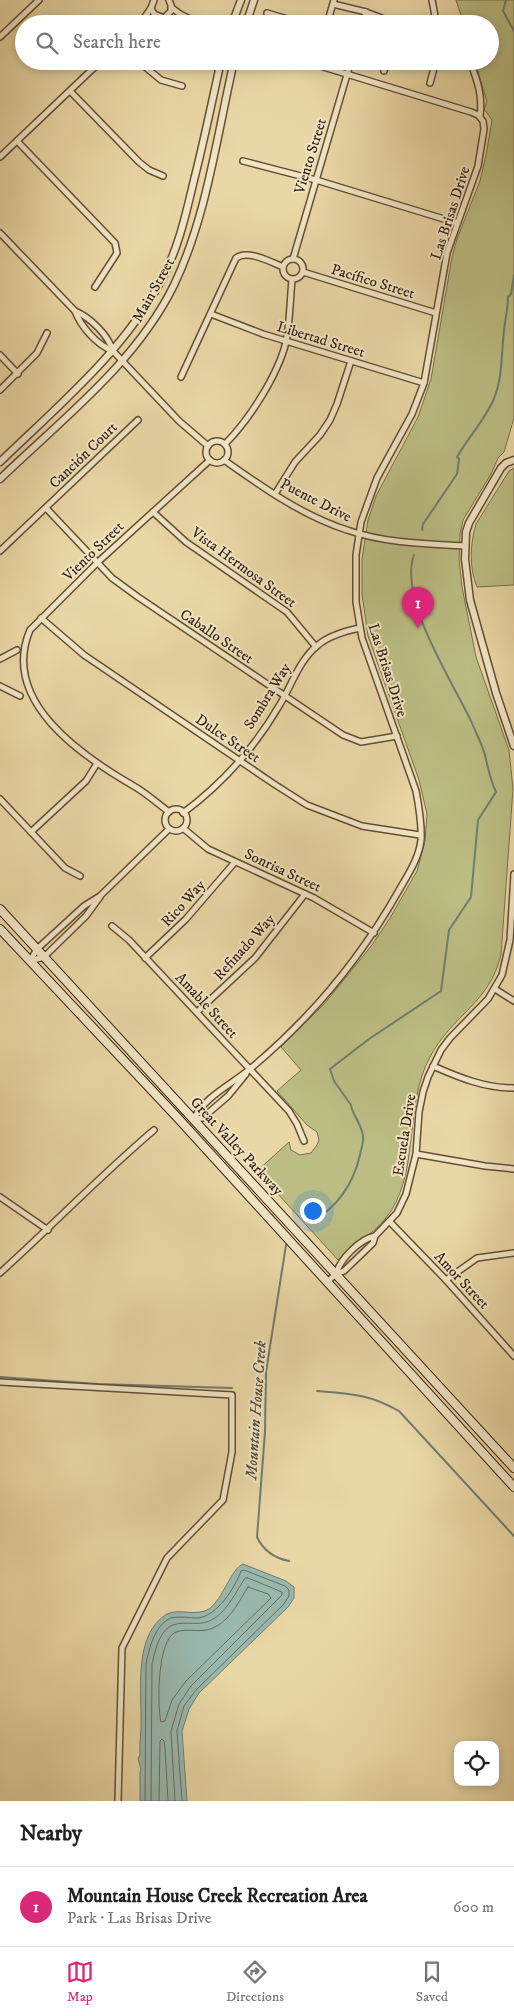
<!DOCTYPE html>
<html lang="en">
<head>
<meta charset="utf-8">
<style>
	body { margin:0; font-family:"IM FELL DW Pica",serif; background:#f6f6f6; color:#222 }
	.controls { position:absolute; right:15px; bottom:15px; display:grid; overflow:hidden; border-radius:10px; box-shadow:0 2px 8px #0003 }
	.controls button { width:45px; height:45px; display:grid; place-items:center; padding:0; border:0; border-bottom:1px solid #e0e0e0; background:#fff; color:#222; font:25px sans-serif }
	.you { position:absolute; left:312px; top:1210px; width:18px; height:18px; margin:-12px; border:4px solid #fff; border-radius:50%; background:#1a73e8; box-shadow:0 0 0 8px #1a73e833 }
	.badge { display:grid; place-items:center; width:32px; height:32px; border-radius:50%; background:#db2777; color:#fff; font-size:16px; font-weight:700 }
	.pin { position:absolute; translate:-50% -41px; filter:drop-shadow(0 1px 2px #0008) }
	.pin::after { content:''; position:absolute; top:26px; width:18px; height:15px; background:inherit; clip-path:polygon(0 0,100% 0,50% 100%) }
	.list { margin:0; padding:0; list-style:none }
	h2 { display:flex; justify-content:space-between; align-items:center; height:65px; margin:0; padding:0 20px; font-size:21px }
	h2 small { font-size:16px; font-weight:400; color:#767676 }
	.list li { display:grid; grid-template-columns:32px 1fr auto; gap:15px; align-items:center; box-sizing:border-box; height:80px; padding:0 20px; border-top:1px solid #e0e0e0 }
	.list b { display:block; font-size:19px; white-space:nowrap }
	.list p { margin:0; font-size:16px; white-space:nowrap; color:#767676 }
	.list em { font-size:16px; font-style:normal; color:#767676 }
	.icon { flex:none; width:28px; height:28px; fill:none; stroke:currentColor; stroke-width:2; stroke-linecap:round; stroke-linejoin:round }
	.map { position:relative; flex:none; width:514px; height:1801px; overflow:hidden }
	.search { position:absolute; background:#fff; box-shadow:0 2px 8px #0003; left:15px; right:15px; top:15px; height:55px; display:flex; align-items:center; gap:12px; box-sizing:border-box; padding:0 18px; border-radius:28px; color:#767676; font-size:19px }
	.sheet { height:145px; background:#fff }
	nav { display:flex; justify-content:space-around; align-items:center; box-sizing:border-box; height:70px; border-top:1px solid #e0e0e0; background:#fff; font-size:14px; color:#767676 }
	nav a { display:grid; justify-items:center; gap:2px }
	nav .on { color:#db2777 }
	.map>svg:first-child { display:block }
	.green { fill:#bbbd83; stroke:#786f4c }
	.water { fill:#99b8ae; stroke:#717c70 }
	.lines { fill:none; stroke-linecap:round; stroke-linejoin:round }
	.shore { stroke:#686c61; stroke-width:1 }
	.stream { stroke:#717c70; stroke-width:2 }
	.minor-casing { stroke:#634e38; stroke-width:8 }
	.tertiary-casing { stroke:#634e38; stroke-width:9 }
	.secondary-casing { stroke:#362114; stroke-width:10 }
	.minor { stroke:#f1e5c4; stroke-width:5 }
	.tertiary { stroke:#f1e5c4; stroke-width:6 }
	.secondary { stroke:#f1e5c4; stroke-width:8 }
	.labels { text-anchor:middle; stroke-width:4; stroke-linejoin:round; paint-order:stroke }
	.street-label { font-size:15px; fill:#362114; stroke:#f1e5c4 }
	.water-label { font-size:16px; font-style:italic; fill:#544e42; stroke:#f1e5c4 }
</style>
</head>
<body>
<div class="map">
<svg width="514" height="1801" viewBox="0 0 514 1801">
	<rect width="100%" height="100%" fill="#e9d7a5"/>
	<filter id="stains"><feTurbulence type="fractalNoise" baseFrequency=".004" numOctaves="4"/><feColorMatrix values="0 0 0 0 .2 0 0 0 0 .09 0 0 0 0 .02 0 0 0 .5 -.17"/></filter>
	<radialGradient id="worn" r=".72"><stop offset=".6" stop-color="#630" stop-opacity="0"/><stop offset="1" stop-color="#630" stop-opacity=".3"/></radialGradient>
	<g class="green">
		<path d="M456 0H514V418L504 452 498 458 491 474 463 520 460 534 459 559 462 587 476 657 509 750 513 789 501 955C489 1004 452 1015 430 1057 404 1105 420 1164 391 1211 379 1230 355 1245 338 1260L257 1171 289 1142 291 1150 300 1155 311 1153 317 1145 319 1140 317 1132 307 1125 277 1091 301 1070 281 1047 325 1003 372 945 390 918 417 871 425 841 427 814 419 780 368 636 362 594V559L368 520 376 496 418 417 431 379 452 257 457 239 480 181 486 155 492 120 484 109 487 102 475 61H490V24H464Z"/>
		<path d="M514 468V585L477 587C469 568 470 543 476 524L509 471Z"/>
	</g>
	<path class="water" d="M243 1564 286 1581 294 1587V1598L288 1607 199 1693 189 1709 182 1731 187 1801H140V1772L141 1770 138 1758 140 1755C139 1742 142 1730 141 1717 141 1685 135 1633 167 1614 179 1608 196 1617 209 1609 223 1599 231 1569 243 1564Z"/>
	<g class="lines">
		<g class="shore">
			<path d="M248 1587 268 1594 271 1598 186 1681 172 1700 165 1721 161 1722C157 1706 157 1639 176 1632 189 1627 202 1635 217 1626 232 1617 239 1601 248 1587Z"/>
			<path d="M145 1801 146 1664C149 1649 155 1624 171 1618 179 1616 190 1618 198 1618 217 1616 235 1588 241 1571L244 1570 285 1586 289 1590V1596L283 1605 196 1690 184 1706 177 1731 182 1801"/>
			<path d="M151 1801 152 1664C155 1652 159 1630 173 1625 186 1620 201 1628 215 1618 228 1609 236 1592 245 1578H248L282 1592V1595L191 1686 179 1704 171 1731 175 1801"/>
			<path d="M159 1801 160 1741 162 1739 164 1741 165 1748 168 1801"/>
		</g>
		<g class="stream">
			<path d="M506 0 503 11 514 31"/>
			<path d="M422 530 423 524 457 474 459 459 457 457C468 438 482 423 492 403 503 381 501 355 504 331 505 319 508 309 508 297L511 294 514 275"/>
			<path d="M311 1222C338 1207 353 1185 360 1155 361 1149 364 1142 363 1136 362 1125 352 1114 351 1105L334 1081 330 1069 369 1039 441 991 449 930 471 897 478 820 496 792C490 779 488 768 485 755 482 744 476 733 472 723 453 682 398 600 414 555"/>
			<path d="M286 1245 266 1372 265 1432 257 1537C263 1550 274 1558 289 1561"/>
			<path d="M0 1377 98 1384 232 1388"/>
			<path d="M317 1391C352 1394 369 1394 399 1411L514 1536"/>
		</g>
		<g class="minor-casing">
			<g id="minor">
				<path d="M154 0 151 8 154 14 179 24"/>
				<path d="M432 0 435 16V24"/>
				<path d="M333 4 366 12 397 24"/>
				<path d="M172 8 180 14 200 24"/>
				<path d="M267 13 304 24"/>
				<path d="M165 17 171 11V5L169 0"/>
				<path d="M140 24 151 8"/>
				<path d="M142 24 160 18"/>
				<path d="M327 24 334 0"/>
				<path d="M363 24 366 12"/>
				<path d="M0 37 39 0"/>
				<path d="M138 61 161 80 182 86"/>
				<path d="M470 61C477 80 483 96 480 116"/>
				<path d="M384 71 387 61"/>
				<path d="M430 83 436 61"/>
				<path d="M70 91 139 162 149 170 163 176"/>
				<path d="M17 141 115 243 117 253 95 287"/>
				<path d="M0 157 101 61"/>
				<path d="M243 161 316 180 457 223"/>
				<path d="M0 233 75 311C81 327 97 345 113 351L179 421 208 446"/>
				<circle cx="293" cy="269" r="10"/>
				<path d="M293 259 351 61"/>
				<path d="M303 272 436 313"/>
				<path d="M75 311C91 318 108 335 113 351"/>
				<path d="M211 314 263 334 424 383"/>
				<path d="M0 355 18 374"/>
				<path d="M181 377 236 258C247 249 271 262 283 267"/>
				<path d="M0 390 37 353 47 333"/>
				<circle cx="217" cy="452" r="11"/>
				<path d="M225 444C249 420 278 375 286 342 290 322 290 300 292 280"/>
				<path d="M224 460C262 487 303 516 347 530 384 543 426 544 465 546"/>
				<path d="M275 494 295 462 320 435 330 420 337 404 351 361"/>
				<path d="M46 508 112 578 138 597 343 735 361 742 397 736"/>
				<path d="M153 512 186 542 287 612 316 647"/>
				<path d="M0 551 138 420"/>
				<path d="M41 618 84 655 274 784 307 805 362 826 420 835"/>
				<path d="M0 659 17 650"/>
				<path d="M0 686 20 696"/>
				<path d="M0 799 65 868 80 876"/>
				<circle cx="176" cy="820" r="11"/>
				<path d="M169 812C157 803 145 792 132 785 82 756 0 701 30 630L98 562 210 460"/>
				<path d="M183 813C222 784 255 747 279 706 292 685 299 660 318 645 330 635 345 631 360 628"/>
				<path d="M183 828 208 849 314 898 374 933"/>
				<path d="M31 832 86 781 96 765"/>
				<path d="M112 926 129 940 289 1111 297 1124 304 1141"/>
				<path d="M145 958 186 919 235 862"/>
				<path d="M30 961 37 949 84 906 100 896 169 829"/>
				<path d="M30 961 44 957 86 916 100 897"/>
				<path d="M495 989 514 1001"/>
				<path d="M197 1012 255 958 305 894"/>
				<path d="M433 1066C460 1078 485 1088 514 1088"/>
				<path d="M194 1119C204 1097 232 1084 250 1069 310 1019 360 959 398 892 407 876 419 859 421 840 422 824 419 807 416 791L362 638 356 602V555L361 522 377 478 412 414 424 383 447 253 478 166 484 129 483 121 478 115 471 112 304 61"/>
				<path d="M194 1119 203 1118 206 1115 228 1096 246 1074"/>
				<path d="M416 1154 485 1166 514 1169"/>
				<path d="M0 1197 48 1230"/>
				<path d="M390 1222 446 1280 514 1356"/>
				<path d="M0 1273C52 1226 101 1175 154 1130"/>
				<path d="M336 1274C340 1259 360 1239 375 1236"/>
				<path d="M446 1280 477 1258 514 1253"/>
				<path d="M327 1282 336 1274 344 1271 373 1243 375 1236 397 1213 406 1194 416 1154 419 1112 423 1092 428 1077 441 1050 450 1038 488 999 502 975 510 940 514 874"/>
				<path d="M0 1382 232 1395V1452L223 1500 167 1558 122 1648 118 1801"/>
			</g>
		</g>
		<g class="tertiary-casing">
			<g id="tertiary">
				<path d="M232 24 241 0"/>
				<path d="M246 24 254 0"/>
				<path d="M514 460 506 463 501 468 469 523 466 532 465 559 470 600 496 693 514 746"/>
				<path d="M0 462C59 405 122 353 161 281 178 250 186 214 194 180 204 141 212 101 221 61"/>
				<path d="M0 479C61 420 136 363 174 285 207 216 217 135 234 61"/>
			</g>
		</g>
		<g class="secondary-casing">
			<g id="secondary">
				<path d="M0 909 514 1468"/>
				<path d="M0 929 176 1116 514 1487"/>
			</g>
		</g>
		<use href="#minor" class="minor"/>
		<use href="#tertiary" class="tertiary"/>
		<use href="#secondary" class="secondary"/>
	</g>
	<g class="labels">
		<g class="street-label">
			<text transform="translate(310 156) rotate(-73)" y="5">Viento Street</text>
			<text transform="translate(450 213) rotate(-72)" y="5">Las Brisas Drive</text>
			<text transform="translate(373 281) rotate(17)" y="5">Pacífico Street</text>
			<text transform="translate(153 290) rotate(-61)" y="5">Main Street</text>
			<text transform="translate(321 339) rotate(17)" y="5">Libertad Street</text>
			<text transform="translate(83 455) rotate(-44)" y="5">Canción Court</text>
			<text transform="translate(316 500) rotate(27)" y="5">Puente Drive</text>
			<text transform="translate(93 551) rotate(-44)" y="5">Viento Street</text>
			<text transform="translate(244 567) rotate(36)" y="5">Vista Hermosa Street</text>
			<text transform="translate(217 636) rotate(34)" y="5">Caballo Street</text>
			<text transform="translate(388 670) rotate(72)" y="5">Las Brisas Drive</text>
			<text transform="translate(267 696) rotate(-58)" y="5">Sombra Way</text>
			<text transform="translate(228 738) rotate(34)" y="5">Dulce Street</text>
			<text transform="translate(283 870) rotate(25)" y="5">Sonrisa Street</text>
			<text transform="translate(183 903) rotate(-48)" y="5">Rico Way</text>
			<text transform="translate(244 947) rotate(-48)" y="5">Refinado Way</text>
			<text transform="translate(207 1005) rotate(47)" y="5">Amable Street</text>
			<text transform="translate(404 1135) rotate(-81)" y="5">Escuela Drive</text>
			<text transform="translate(237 1146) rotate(47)" y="5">Great Valley Parkway</text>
			<text transform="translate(462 1280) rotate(47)" y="5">Amor Street</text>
		</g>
		<g class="water-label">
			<text transform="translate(255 1410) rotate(-86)" y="6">Mountain House Creek</text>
		</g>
	</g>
	<rect width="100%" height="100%" filter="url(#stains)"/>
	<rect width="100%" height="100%" fill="url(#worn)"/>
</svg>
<div class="controls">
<button><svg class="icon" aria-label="locate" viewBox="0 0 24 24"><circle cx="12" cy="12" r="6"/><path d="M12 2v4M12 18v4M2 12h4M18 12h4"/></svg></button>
</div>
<div class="you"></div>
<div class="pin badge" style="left:418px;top:628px">1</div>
<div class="search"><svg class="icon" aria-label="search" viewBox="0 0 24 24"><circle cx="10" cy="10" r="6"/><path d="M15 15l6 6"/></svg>Search here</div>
</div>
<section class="sheet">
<h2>Nearby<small></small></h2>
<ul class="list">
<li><span class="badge">1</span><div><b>Mountain House Creek Recreation Area</b><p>Park · Las Brisas Drive</p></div><em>600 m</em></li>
</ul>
</section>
<nav>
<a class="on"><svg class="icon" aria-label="map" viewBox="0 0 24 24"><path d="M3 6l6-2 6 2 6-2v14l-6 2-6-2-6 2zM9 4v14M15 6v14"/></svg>Map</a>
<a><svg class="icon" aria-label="directions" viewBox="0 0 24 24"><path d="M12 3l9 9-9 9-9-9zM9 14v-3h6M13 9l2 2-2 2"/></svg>Directions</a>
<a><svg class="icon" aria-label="saved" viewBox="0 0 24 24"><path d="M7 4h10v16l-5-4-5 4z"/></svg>Saved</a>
</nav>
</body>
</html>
